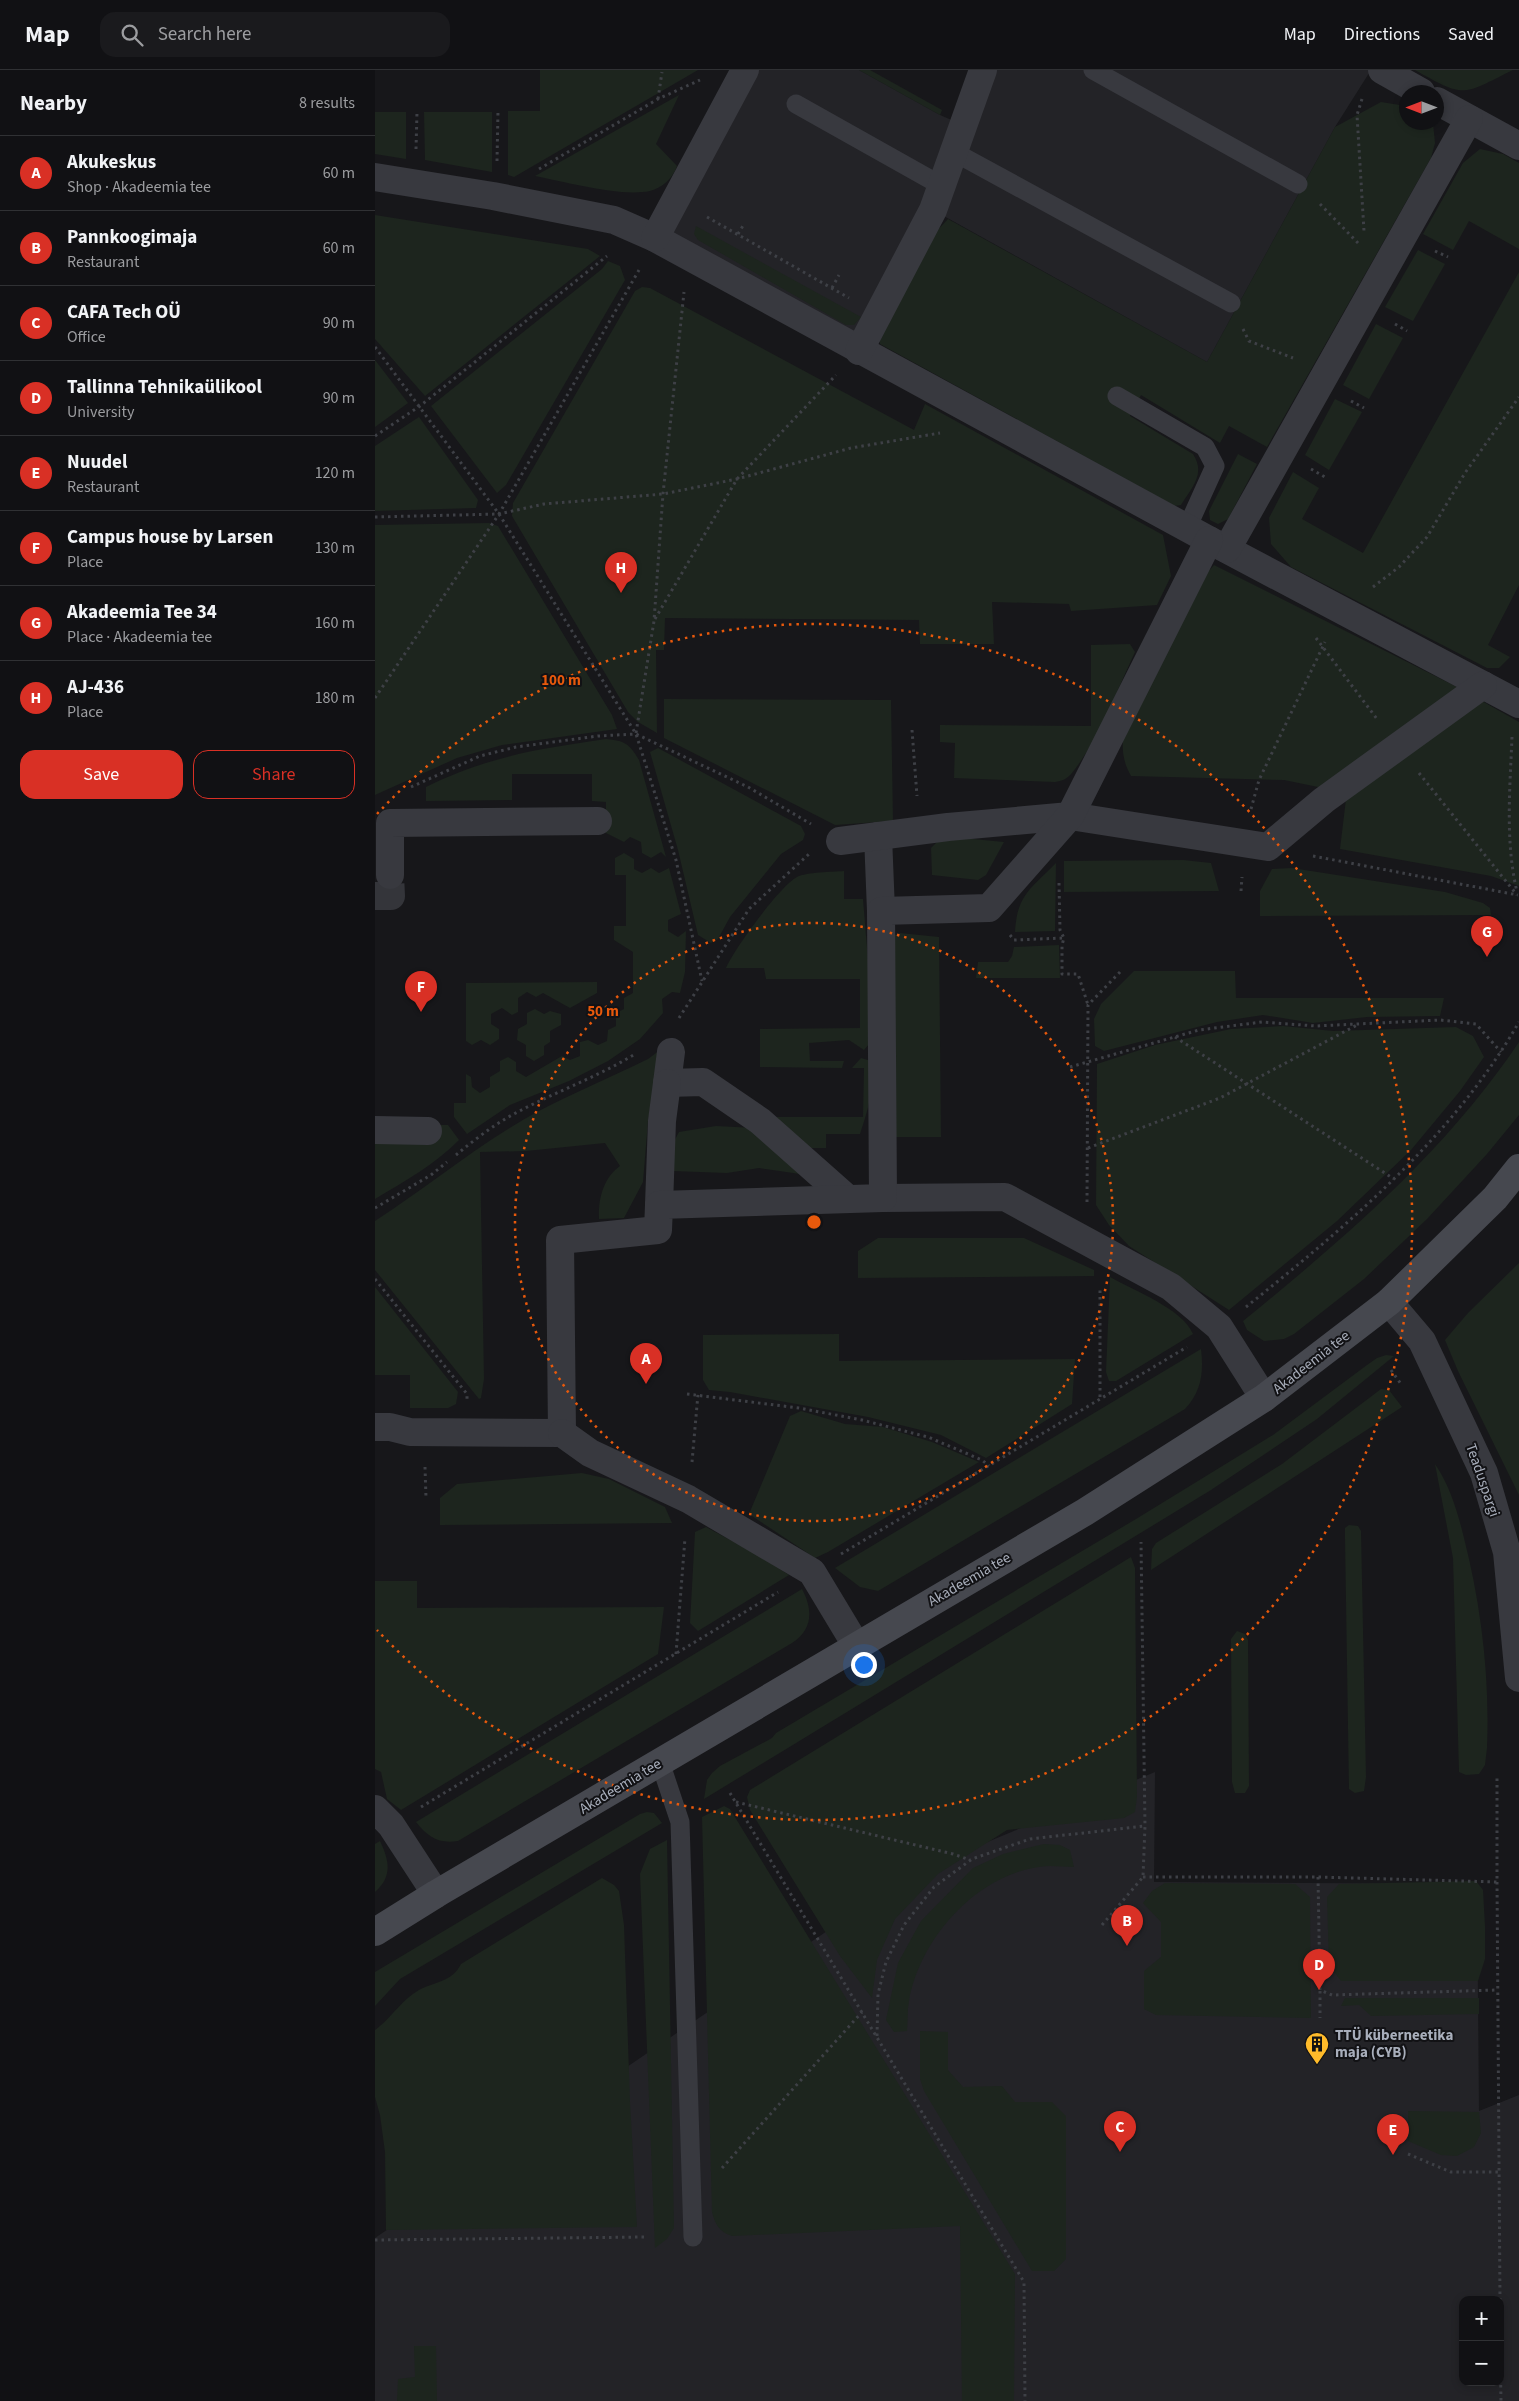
<!DOCTYPE html>
<html lang="en">
<head>
<meta charset="utf-8">
<style>
	body { margin:0; font-family:"Source Sans 3",sans-serif; background:#1a1a1d; color:#f1f3f6 }
	.controls { position:absolute; right:15px; bottom:15px; display:grid; overflow:hidden; border-radius:10px; box-shadow:0 2px 8px #0003 }
	.controls button { width:45px; height:45px; display:grid; place-items:center; padding:0; border:0; border-bottom:1px solid #303134; background:#111114; color:#f1f3f6; font:25px sans-serif }
	.compass { position:absolute; left:1024px; top:15px; width:45px; height:45px; border-radius:50%; background:#111114; box-shadow:0 2px 8px #0003; rotate:270deg }
	.you { position:absolute; left:488px; top:1594px; width:18px; height:18px; margin:-12px; border:4px solid #fff; border-radius:50%; background:#1a73e8; box-shadow:0 0 0 8px #1a73e833 }
	.badge { display:grid; place-items:center; width:32px; height:32px; border-radius:50%; background:#d93025; color:#fff; font-size:16px; font-weight:700 }
	.pin { position:absolute; translate:-50% -41px; filter:drop-shadow(0 1px 2px #0008) }
	.pin::after { content:''; position:absolute; top:26px; width:18px; height:15px; background:inherit; clip-path:polygon(0 0,100% 0,50% 100%) }
	.list { margin:0; padding:0; list-style:none }
	h2 { display:flex; justify-content:space-between; align-items:center; height:65px; margin:0; padding:0 20px; font-size:21px }
	h2 small { font-size:16px; font-weight:400; color:#9c9da0 }
	.list li { display:grid; grid-template-columns:32px 1fr auto; gap:15px; align-items:center; box-sizing:border-box; height:75px; padding:0 20px; border-top:1px solid #303134 }
	.list b { display:block; font-size:19px; white-space:nowrap }
	.list p { margin:0; font-size:16px; white-space:nowrap; color:#9c9da0 }
	.list em { font-size:16px; font-style:normal; color:#9c9da0 }
	.actions { display:flex; gap:10px; padding:15px 20px }
	.actions a { flex:1; padding:11px 0; border:1px solid #d93025; border-radius:15px; text-align:center; font-size:18px; color:#d93025 }
	.actions .main { background:#d93025; color:#fff }
	.icon { flex:none; width:28px; height:28px; fill:none; stroke:currentColor; stroke-width:2; stroke-linecap:round; stroke-linejoin:round }
	.map { position:relative; flex:none; width:1144px; height:2331px; overflow:hidden }
	header { display:flex; align-items:center; gap:30px; box-sizing:border-box; height:70px; padding:0 25px; background:#111114; border-bottom:1px solid #303134 }
	header strong { font-size:24px }
	nav { display:flex; gap:28px; margin-inline-start:auto; font-size:18px }
	.search { width:350px; height:45px; background:#1a1a1d; display:flex; align-items:center; gap:12px; box-sizing:border-box; padding:0 18px; border-radius:15px; color:#9c9da0; font-size:19px }
	main { display:flex }
	aside { flex:1; background:#111114 }
	.map>svg:first-child { display:block }
	.built { fill:#232327; fill-rule:evenodd }
	.green { fill:#1d251e }
	.lines { fill:none; stroke-linecap:round; stroke-linejoin:round }
	.minor-tunnel { stroke:#34353a; stroke-width:28; stroke-dasharray:28 14; stroke-linecap:butt }
	.path { stroke:#3e4046; stroke-width:3; stroke-dasharray:2.5 4; stroke-linecap:butt }
	.service { stroke:#38393f; stroke-width:19 }
	.minor { stroke:#38393f; stroke-width:28 }
	.secondary { stroke:#46484f; stroke-width:28 }
	.ring { fill:none; stroke:#e8590c; stroke-width:2.5; stroke-dasharray:2.5 5 }
	.labels { text-anchor:middle; stroke-width:4; stroke-linejoin:round; paint-order:stroke }
	.street-label { font-size:15px; fill:#a8aebb; stroke:#121215 }
	.poi-label { font-size:15px; font-weight:bold; fill:#a8aebb; stroke:#121215; text-anchor:start }
	.centre { fill:#e8590c; stroke:#121215; stroke-width:2.5 }
	.ring-label { font-size:15px; text-anchor:middle; font-weight:bold; fill:#e8590c; stroke:#121215; stroke-width:4; stroke-linejoin:round; paint-order:stroke }
</style>
</head>
<body>
<header>
<strong>Map</strong>
<div class="search"><svg class="icon" aria-label="search" viewBox="0 0 24 24"><circle cx="10" cy="10" r="6"/><path d="M15 15l6 6"/></svg>Search here</div>
<nav><a>Map</a><a>Directions</a><a>Saved</a></nav>
</header>
<main>
<aside>
<h2>Nearby<small>8 results</small></h2>
<ul class="list">
<li><span class="badge">A</span><div><b>Akukeskus</b><p>Shop · Akadeemia tee</p></div><em>60 m</em></li>
<li><span class="badge">B</span><div><b>Pannkoogimaja</b><p>Restaurant</p></div><em>60 m</em></li>
<li><span class="badge">C</span><div><b>CAFA Tech OÜ</b><p>Office</p></div><em>90 m</em></li>
<li><span class="badge">D</span><div><b>Tallinna Tehnikaülikool</b><p>University</p></div><em>90 m</em></li>
<li><span class="badge">E</span><div><b>Nuudel</b><p>Restaurant</p></div><em>120 m</em></li>
<li><span class="badge">F</span><div><b>Campus house by Larsen</b><p>Place</p></div><em>130 m</em></li>
<li><span class="badge">G</span><div><b>Akadeemia Tee 34</b><p>Place · Akadeemia tee</p></div><em>160 m</em></li>
<li><span class="badge">H</span><div><b>AJ-436</b><p>Place</p></div><em>180 m</em></li>
</ul>
<div class="actions"><a class="main">Save</a><a>Share</a></div>
</aside>
<div class="map">
<svg width="1144" height="2331" viewBox="0 0 1144 2331">
	<rect width="100%" height="100%" fill="#17171a"/>
	<g class="built">
		<path d="M370 0H484L565 45 588 55 608 0H996L960 57 832 292 558 140 484 281 280 168Z"/>
		<path d="M780 1702 779 1812 1102 1814 1104 2041 1144 2025V2331H0V2168L536 1804ZM1088 2230H1125V2312H1088Z"/>
	</g>
	<g class="green">
		<path d="M165 0H323L139 107 133 105V41H165Z"/>
		<path d="M484 0H495L567 40 565 45Z"/>
		<path d="M1040 0H1138C1087 25 1091 29 1040 0Z"/>
		<path d="M304 25 281 74 302 96C298 108 287 118 275 121 244 127 192 112 160 106Z"/>
		<path d="M1006 32 1031 36 1032 52 1058 53 1060 73 1056 88 892 377 854 356 845 373 766 325 755 346 818 384C831 404 817 417 806 435L800 436 505 274 504 264 556 167 573 149 832 292 960 57Z"/>
		<path d="M0 42H31V89L0 84Z"/>
		<path d="M49 42H117V102L50 90Z"/>
		<path d="M1105 79 1128 84 1144 93V179L1094 151 1078 180 1048 164 1088 93Z"/>
		<path d="M0 145 213 179 225 186 50 326 0 269Z"/>
		<path d="M321 156 486 247 479 255H471L323 170 319 164Z"/>
		<path d="M1043 180 1070 194 1038 251 1010 237Z"/>
		<path d="M233 191 245 196 250 210 131 415 122 423 56 336 227 199Z"/>
		<path d="M1144 202V515L1113 575 1135 587 1124 598H1112L916 497 896 474 894 448 918 402 944 418 927 449 988 483Z"/>
		<path d="M267 217 275 218 539 360 550 334 788 465 796 506 782 535 696 541 694 534 617 532 619 574H545L544 550 290 548 289 580H281L282 663 263 652 253 642 137 446 138 433 260 221Z"/>
		<path d="M1001 254 1028 268 994 329 968 315Z"/>
		<path d="M0 290 33 333 0 357Z"/>
		<path d="M960 329 987 342 954 400 930 385Z"/>
		<path d="M44 347 103 430 101 438 0 441V376Z"/>
		<path d="M863 384 882 394 853 449 843 454 835 450 834 441Z"/>
		<path d="M114 453 123 456 237 645 242 659 127 675 82 688 0 725V455Z"/>
		<path d="M839 495 1084 618 1144 652V816L1116 806 965 779 971 729 948 718 909 710 756 706C748 692 747 681 748 665L831 504Z"/>
		<path d="M755 574 760 582C741 622 725 668 697 703 692 709 687 711 680 712L579 708 580 673 565 672V655L716 656V575Z"/>
		<path d="M289 629 516 630 518 751 460 755 289 668Z"/>
		<path d="M231 669C250 671 254 673 264 690L291 787 286 782 276 788 267 783 266 772 255 767 249 772 231 763V732L217 731V704H137V730L51 731V717C114 686 163 679 231 669Z"/>
		<path d="M283 678 426 756 430 764 428 770 406 784 355 847 343 869 336 873 323 865 303 780 275 682Z"/>
		<path d="M588 768 629 772 611 805 603 810 557 805 556 778 564 770Z"/>
		<path d="M249 783 259 789V799L267 803 276 798 284 803 294 798 306 844 293 850V861L303 867 311 861 310 902 305 923 297 922 287 929 288 943 265 969 233 991 194 1011 135 1035 92 1064 79 1047V1033H91V1004L96 1007 97 1017 105 1023 115 1017V1007L125 1001V991L133 987 141 992V1001L151 1007 187 986 195 990 205 986V972L213 970 223 975 232 971 233 960 241 956V943L249 939V928L258 923V882L239 870V856H251V805H240V788Z"/>
		<path d="M808 790 836 793 844 821 689 822V791Z"/>
		<path d="M681 793 680 861 640 862C642 824 657 818 681 793Z"/>
		<path d="M917 798 1070 822 1108 833 1115 838 1116 845 885 846V821L897 799Z"/>
		<path d="M469 801V829H488L494 902 495 973 489 980 474 970 434 973 435 991H469L467 998 385 997V959L485 958V909H391L389 898H351C359 879 405 816 422 807 432 802 457 802 469 801Z"/>
		<path d="M525 863 564 867 566 1067H519L520 865Z"/>
		<path d="M684 875 685 908H601L603 892H633L637 886 639 877Z"/>
		<path d="M759 901H860L861 928H1069L1065 946 992 947 938 953 888 945 842 952 729 981 720 976 719 949 726 934Z"/>
		<path d="M222 912V923L195 938 168 923 161 927 152 922 143 928V942L137 945 127 938 116 944V954L124 959V969L115 975 106 970 97 975 91 971V913Z"/>
		<path d="M160 939 169 944 175 941 186 944V955L175 961V972L169 976V985L159 991 151 986V975L142 970 143 959 152 954V943Z"/>
		<path d="M908 956 958 961 1081 957 1098 966 1109 987 1085 1021 1036 1080 962 1151 854 1240 754 1176 734 1155 721 1135 722 994 780 975 856 959Z"/>
		<path d="M1144 972V1045L1112 1084 1052 1149 989 1209 919 1264 909 1269 889 1271 872 1260 868 1251C970 1168 1070 1082 1144 972Z"/>
		<path d="M285 980 273 1051 268 1112 249 1148 224 1149C223 1130 228 1108 245 1096L230 1073 151 1081 105 1082 109 1309 106 1328 104 1329 0 1200V1151C54 1116 105 1073 162 1042 198 1023 236 1007 273 989Z"/>
		<path d="M486 988 493 990C501 1016 493 1040 485 1064H451V1078H432L391 1047H488L489 998H477Z"/>
		<path d="M60 1055H73L84 1070C59 1095 30 1111 0 1129V1069Z"/>
		<path d="M341 1056 380 1058 425 1104 384 1098 352 1103 297 1101 296 1077 304 1062Z"/>
		<path d="M503 1168H649L719 1200V1206L483 1208V1181Z"/>
		<path d="M1144 1193V1425L1083 1301 1070 1270 1093 1243Z"/>
		<path d="M735 1207C758 1220 808 1239 818 1264L741 1311H734L731 1302Z"/>
		<path d="M0 1217 83 1322 81 1334 73 1338H35V1305H0Z"/>
		<path d="M464 1264V1291L700 1289 697 1334 611 1388 566 1365 493 1347 355 1322 334 1320 328 1310V1265Z"/>
		<path d="M826 1279C829 1303 826 1322 810 1339L503 1521 485 1517 460 1498Z"/>
		<path d="M1011 1285 1019 1286 942 1349 836 1420 329 1729 332 1710 337 1703 345 1696 397 1668 401 1663 761 1449 898 1365 992 1295 1002 1288Z"/>
		<path d="M1006 1319 1014 1320 1027 1337 776 1500 777 1479 781 1473 907 1394Z"/>
		<path d="M426 1341 470 1354 508 1357 557 1372 604 1392 453 1482 440 1488 374 1444 415 1346Z"/>
		<path d="M1060 1394C1074 1414 1082 1440 1088 1464 1106 1534 1115 1606 1112 1678L1110 1695 1104 1704 1091 1705 1084 1702 1078 1488Z"/>
		<path d="M207 1403 234 1409 290 1437 297 1453 65 1455V1428L82 1414Z"/>
		<path d="M974 1455 983 1456 986 1461 991 1707 989 1721 980 1723 974 1719 970 1468V1458Z"/>
		<path d="M331 1457 385 1486 414 1505 323 1561 315 1553 320 1462Z"/>
		<path d="M756 1487 760 1498 762 1727 760 1742 749 1748 632 1760 563 1804 520 1849 502 1890 497 1928 465 1886 375 1740 372 1727 375 1720Z"/>
		<path d="M0 1511H42V1538L289 1537 283 1584 26 1740 12 1729 6 1702 0 1699Z"/>
		<path d="M427 1519C438 1540 438 1559 417 1573L83 1771C63 1774 53 1767 41 1752Z"/>
		<path d="M862 1561 870 1564 873 1570 874 1716 870 1723H860L857 1712 856 1569Z"/>
		<path d="M349 1736 355 1739 640 2204 639 2331H587L585 2156 357 2166C344 2162 340 2154 337 2142L327 1747Z"/>
		<path d="M272 1742 279 1743 287 1753 25 1909 0 1936V1902L265 1744Z"/>
		<path d="M292 1770 299 2158 292 2169 280 2178 265 1804 275 1779Z"/>
		<path d="M5 1771C14 1790 18 1806 0 1822V1774Z"/>
		<path d="M669 1774 685 1775 695 1780 699 1797C687 1797 675 1795 664 1797 600 1806 545 1869 534 1931 532 1941 533 1951 532 1961L519 1962 511 1950 523 1893 546 1851 598 1798 628 1784Z"/>
		<path d="M227 1808 239 1815 244 1821 249 1855 255 2032 262 2157 11 2160 10 2082 5 2045 0 2027V1960C17 1948 28 1927 48 1918 64 1911 77 1911 86 1894Z"/>
		<path d="M1101 1811 1108 1820 1110 1856V1889L1103 1911H966L954 1895 952 1827 964 1814Z"/>
		<path d="M790 1813 920 1814 935 1827 936 1948 781 1945 769 1939V1901L786 1887V1852L768 1833 777 1821Z"/>
		<path d="M970 1928H1104V1944L996 1946 984 1935 966 1936Z"/>
		<path d="M545 1961 573 1962V2000L588 2017 627 2016 640 2032H677L691 2046V2189L679 2201H657L549 2021 545 2009Z"/>
		<path d="M1033 2041 1104 2042 1106 2063 1099 2077 1082 2086 1066 2085 1033 2071Z"/>
		<path d="M39 2276H61L62 2331H22L23 2309 40 2307Z"/>
	</g>
	<g class="lines">
		<path class="minor-tunnel" d="M0 826H16L15 805"/>
		<g class="path">
			<path d="M283 29 287 2"/>
			<path d="M987 29 982 45 989 161"/>
			<path d="M41 79 42 42"/>
			<path d="M122 91 123 41"/>
			<path d="M164 99 283 29 325 10"/>
			<path d="M945 134 984 174"/>
			<path d="M332 147 474 228"/>
			<path d="M363 164 369 154"/>
			<path d="M1060 181 1073 187"/>
			<path d="M457 218 464 205"/>
			<path d="M1020 254 1032 261"/>
			<path d="M868 259 874 271 918 288"/>
			<path d="M0 277 124 444 261 664 301 790 327 911"/>
			<path d="M976 331 989 338"/>
			<path d="M0 366 45 336 232 186"/>
			<path d="M936 399 950 407"/>
			<path d="M0 447 124 444 264 200"/>
			<path d="M998 517 1024 497 1052 467 1090 403 1144 327"/>
			<path d="M280 549 362 409 461 305"/>
			<path d="M941 568 1002 649"/>
			<path d="M0 628 124 444 169 434 288 424 362 409 476 378 565 363"/>
			<path d="M537 660 542 726"/>
			<path d="M261 663 279 551 288 424 309 222"/>
			<path d="M1137 667C1135 718 1130 771 1142 822"/>
			<path d="M1044 703 1142 825"/>
			<path d="M36 717 105 686 141 677 223 666 261 664 373 717 436 754"/>
			<path d="M876 739 884 710 950 572"/>
			<path d="M938 786 1143 825"/>
			<path d="M684 813 685 860 689 868 687 875V904H703L713 935"/>
			<path d="M866 821 867 807"/>
			<path d="M635 865 639 870 689 868"/>
			<path d="M304 948 374 839 434 784"/>
			<path d="M800 967 1019 1109"/>
			<path d="M695 997 824 960 887 952 941 956 1065 950 1101 954 1126 982"/>
			<path d="M713 1078 845 1028 982 955"/>
			<path d="M81 1085C98 1071 117 1056 137 1045 177 1023 221 1008 260 984"/>
			<path d="M712 1132 713 935 746 901"/>
			<path d="M0 1138 56 1105 72 1092"/>
			<path d="M0 1209 92 1324V1329"/>
			<path d="M871 1237C973 1155 1078 1067 1144 952"/>
			<path d="M1016 1300 1026 1314"/>
			<path d="M312 1324 424 1338 487 1350 553 1367 607 1390 614 1396"/>
			<path d="M725 1327V1218"/>
			<path d="M317 1392 323 1324"/>
			<path d="M50 1397 51 1428"/>
			<path d="M466 1484 812 1277"/>
			<path d="M301 1584 310 1468"/>
			<path d="M355 1723 649 2212 650 2331"/>
			<path d="M361 1732 578 1784 595 1790"/>
			<path d="M46 1737 403 1522"/>
			<path d="M768 1807H943L1122 1812V1706"/>
			<path d="M943 1807 945 1920 957 1925 1122 1920"/>
			<path d="M1122 1812 1125 2230"/>
			<path d="M727 1855 768 1807 770 1756 766 1472"/>
			<path d="M945 1921V1948"/>
			<path d="M502 1966 503 1924 511 1892 529 1855 559 1817 597 1789 655 1769 770 1756"/>
			<path d="M1033 2084 1076 2102H1124"/>
			<path d="M347 2098 487 1942"/>
			<path d="M0 2170 271 2167"/>
			<path d="M1125 2276 1126 2331"/>
		</g>
		<g class="service">
			<path d="M718 0 923 114"/>
			<path d="M421 34 567 116"/>
			<path d="M579 82 856 233"/>
			<path d="M742 326 830 377 840 396 812 458"/>
			<path d="M285 1692 305 1752 318 2167"/>
		</g>
		<g class="minor">
			<path d="M1007 0 1046 22"/>
			<path d="M1062 31 1144 76"/>
			<path d="M0 107 118 126 239 150 280 168 834 470 1144 634"/>
			<path d="M280 168 370 0"/>
			<path d="M484 281 558 140 608 0"/>
			<path d="M852 479 1094 49"/>
			<path d="M503 766 506 841"/>
			<path d="M465 771 573 757 695 746 893 777 949 730 1108 615"/>
			<path d="M15 805V753L223 751"/>
			<path d="M296 982 292 1013 328 1012 385 1051 473 1129"/>
			<path d="M0 1060 53 1061"/>
			<path d="M508 1128 630 1127 796 1217 844 1257 889 1328"/>
			<path d="M284 1135 287 1051 292 1013"/>
			<path d="M1014 1232 1047 1271 1109 1403 1132 1482 1144 1608"/>
			<path d="M0 1357H15L35 1362 187 1363 185 1170 283 1160 284 1135 508 1128 506 841 614 838 695 746 834 470"/>
			<path d="M187 1363 215 1383 313 1429 437 1502 481 1575"/>
			<path d="M0 1739 16 1755 61 1824"/>
		</g>
		<path class="secondary" d="M0 1862 61 1824 710 1442 889 1328 1014 1232 1120 1128 1144 1098"/>
	</g>
	<g class="ring">
		<circle cx="439" cy="1152" r="299"/>
		<path d="M2 744A598 598 0 1 1 2 1560"/>
	</g>
	<defs>
		<g id="building-pin" transform="scale(1.25)"><path d="M0 17L-7.5 6A9.5 9.5 0 1 1 7.5 6Z" fill="#ffbb2a" stroke="#121215"/><path d="M-4-6H4V6H1V3H-1V6H-4ZM-2.5-4.3h1.7v1.8h-1.7ZM.8-4.3h1.7v1.8H.8ZM-2.5-1h1.7V.8h-1.7ZM.8-1h1.7V.8H.8Z" fill="#111"/></g>
	</defs>
	<g fill-rule="evenodd">
		<use href="#building-pin" x="942" y="1974"/>
	</g>
	<g class="labels">
		<g class="street-label">
			<text transform="translate(936 1292) rotate(-38)" y="5">Akadeemia tee</text>
			<text transform="translate(1108 1410) rotate(71)" y="5">Teaduspargi</text>
			<text transform="translate(594 1509) rotate(-30)" y="5">Akadeemia tee</text>
			<text transform="translate(245 1716) rotate(-31)" y="5">Akadeemia tee</text>
		</g>
		<g class="poi-label">
			<text x="960" y="1970">TTÜ küberneetika<tspan x="960" dy="17">maja (CYB)</tspan></text>
		</g>
	</g>
	<circle cx="439" cy="1152" r="8" class="centre"/>
	<g class="ring-label">
		<text x="186" y="615">100 m</text>
		<text x="228" y="946">50 m</text>
	</g>
</svg>
<div class="controls">
<button>+</button>
<button>−</button>
</div>
<svg class="compass" viewBox="-18 -18 36 36"><path d="M0-13l5 13h-10z" fill="#e53935"/><path d="M0 13l5-13h-10z" fill="#9c9da0"/></svg>
<div class="you"></div>
<div class="pin badge" style="left:271px;top:1314px">A</div>
<div class="pin badge" style="left:752px;top:1876px">B</div>
<div class="pin badge" style="left:745px;top:2082px">C</div>
<div class="pin badge" style="left:944px;top:1920px">D</div>
<div class="pin badge" style="left:1018px;top:2085px">E</div>
<div class="pin badge" style="left:46px;top:942px">F</div>
<div class="pin badge" style="left:1112px;top:887px">G</div>
<div class="pin badge" style="left:246px;top:523px">H</div>
</div>
</main>
</body>
</html>
